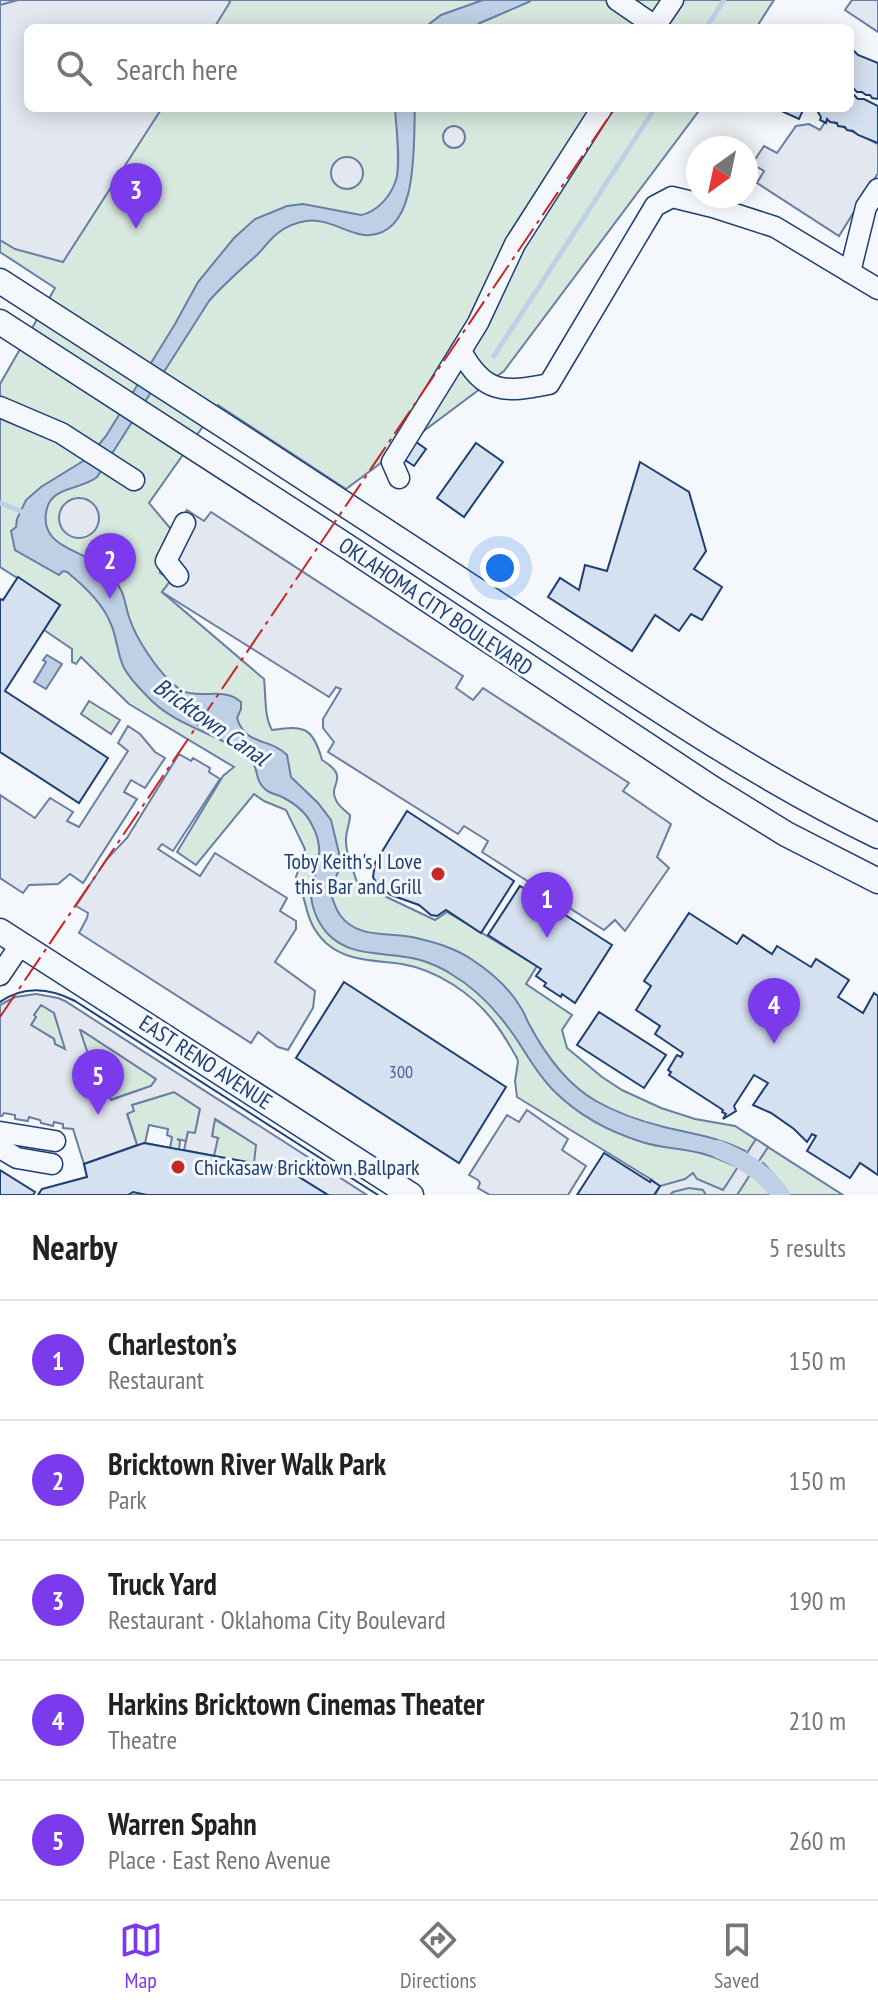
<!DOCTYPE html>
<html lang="en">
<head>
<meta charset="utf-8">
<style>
	body { margin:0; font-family:"PT Sans Narrow",sans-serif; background:#f2f2f2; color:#222 }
	.compass { position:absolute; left:686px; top:136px; width:72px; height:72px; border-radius:50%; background:#fff; box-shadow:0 4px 20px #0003; rotate:213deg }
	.you { position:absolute; left:500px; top:568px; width:28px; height:28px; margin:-20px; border:6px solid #fff; border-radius:50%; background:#1a73e8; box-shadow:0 0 0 12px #1a73e833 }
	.badge { display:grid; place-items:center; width:52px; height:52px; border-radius:50%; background:#7c3aed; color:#fff; font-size:26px; font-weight:700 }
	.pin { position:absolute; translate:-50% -66px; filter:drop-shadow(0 2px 4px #0008) }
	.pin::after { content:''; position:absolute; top:42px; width:28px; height:24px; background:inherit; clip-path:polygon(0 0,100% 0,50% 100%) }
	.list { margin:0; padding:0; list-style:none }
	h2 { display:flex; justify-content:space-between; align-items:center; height:104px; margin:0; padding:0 32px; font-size:34px }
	h2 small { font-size:26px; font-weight:400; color:#767676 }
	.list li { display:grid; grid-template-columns:52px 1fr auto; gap:24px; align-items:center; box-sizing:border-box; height:120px; padding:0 32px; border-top:2px solid #e0e0e0 }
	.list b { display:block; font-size:30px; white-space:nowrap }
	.list p { margin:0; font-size:26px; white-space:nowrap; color:#767676 }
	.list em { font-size:26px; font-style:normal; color:#767676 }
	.icon { flex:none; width:44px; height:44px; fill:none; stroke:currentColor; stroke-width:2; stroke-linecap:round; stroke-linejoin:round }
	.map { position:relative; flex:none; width:878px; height:1195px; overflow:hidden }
	.search { position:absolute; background:#fff; box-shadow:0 4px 20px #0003; left:24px; right:24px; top:24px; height:88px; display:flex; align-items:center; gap:20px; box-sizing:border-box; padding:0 28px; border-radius:12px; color:#767676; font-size:30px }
	.sheet { height:704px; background:#fff }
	nav { display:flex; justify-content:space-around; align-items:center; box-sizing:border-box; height:112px; border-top:2px solid #e0e0e0; background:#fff; font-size:22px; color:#767676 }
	nav a { display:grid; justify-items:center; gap:4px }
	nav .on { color:#7c3aed }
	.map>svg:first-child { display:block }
	.green { fill:#d7e8df; stroke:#687fa3; stroke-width:2; fill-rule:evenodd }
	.parking { fill:#e3e8f0; stroke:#687fa3; stroke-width:2; fill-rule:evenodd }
	.water { fill:#bed0e5; stroke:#687fa3; stroke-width:2 }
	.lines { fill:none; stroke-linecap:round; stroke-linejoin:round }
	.stream { stroke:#bed0e5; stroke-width:5 }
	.canal { stroke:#bed0e5; stroke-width:18 }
	.building { fill:#d5e0f0; stroke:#1d3f73; stroke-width:2 }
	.minor-casing { stroke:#1d3f73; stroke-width:23 }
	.major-casing { stroke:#1d3f73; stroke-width:27 }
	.minor { stroke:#f4f7fb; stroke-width:20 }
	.major { stroke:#f4f7fb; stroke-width:24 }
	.tram { stroke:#1d3f73; stroke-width:2 }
	.power { stroke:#c62828; stroke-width:2; stroke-dasharray:28 6 4 6; stroke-linecap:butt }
	.poi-dot { fill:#c62828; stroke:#f4f7fb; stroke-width:3 }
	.labels { text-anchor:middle; stroke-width:6; stroke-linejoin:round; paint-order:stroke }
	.number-label { font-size:18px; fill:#4b6792 }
	.street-label { font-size:22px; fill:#1d3f73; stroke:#f4f7fb }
	.poi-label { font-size:22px; fill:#1d3f73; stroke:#f4f7fb; text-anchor:end }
	.water-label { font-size:24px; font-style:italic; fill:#1d3f73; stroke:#f4f7fb }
</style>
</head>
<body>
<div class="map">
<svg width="878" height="1195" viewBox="0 0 878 1195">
	<rect width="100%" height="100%" fill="#f4f7fb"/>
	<g class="green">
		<path d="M0 0H774L756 28H28V108H701L504 371 346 489 218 405 149 503 170 528 172 537 171 580 162 592 264 679C266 695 264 717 272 730 304 725 313 727 322 760 352 778 327 784 336 800 338 806 346 811 350 815 350 825 345 832 346 842 346 856 354 870 357 883L435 920 447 912 537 966 526 984 572 1015 562 1030 567 1048 602 1077 622 1090 661 1108 695 1119 735 1126 843 1195H661L660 1187 652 1180 517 1097 515 1081 518 1062 517 1058C510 1046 503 1033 494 1022 473 994 437 970 402 964 376 960 347 962 326 943 303 921 309 903 296 877L305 849 286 810 264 801 254 794 196 865 177 852 223 776 234 767 129 704 81 657 76 664 72 662V649L44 630 60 605 0 567V384L55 288 0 252Z"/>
		<path d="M89 701 120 720 111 734 81 714Z"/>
		<path d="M41 1004 54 1013 66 1049 64 1050 55 1044 54 1039 31 1025 36 1017 33 1015Z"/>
		<path d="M79 1030H81L156 1079 151 1086 110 1100 108 1094 103 1096Z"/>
		<path d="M174 1092 200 1109 195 1134 188 1132 186 1141 177 1139 180 1141 179 1150H184L217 1138 212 1137 214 1119 257 1145 286 1169 328 1195H38L42 1189 87 1177 84 1164 137 1145 127 1113 132 1105ZM149 1125 168 1129 167 1135 172 1137 170 1148 145 1143Z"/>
	</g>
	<g class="parking">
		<path d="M18 0H228L230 2 214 28H28V108H162L63 262 15 249 0 240V5Z"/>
		<path d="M852 0H878V32L845 10Z"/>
		<path d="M827 119 878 144V173L839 236 757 183 764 171 752 164 764 146 777 153 796 126 809 124 820 130Z"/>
		<circle cx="454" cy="137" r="11"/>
		<circle cx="347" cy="173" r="16"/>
		<circle cx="79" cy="518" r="20"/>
		<path d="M187 510 204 521 211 512 463 676 456 688 473 700 483 688 629 783 623 791 671 824 657 857 669 868 625 931 615 920 604 930 482 852 488 841 464 826 458 834 328 752 334 742 323 728V719L341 689 336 687 329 697 162 592 171 580 160 573V557Z"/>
		<path d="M128 726 140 734 155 752 165 758 145 788 131 780 124 792 137 799 83 883 70 874 58 884 29 885 23 893 0 878V795L35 818 50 798 73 812 67 821 79 827 128 751 118 743Z"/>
		<path d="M179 754 191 761 193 758 210 768 209 772 220 779 173 851 162 844 158 849 200 876 215 853 287 898 280 911 296 921V929L275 962 315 991 313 1008 288 1050 278 1047 258 1032 251 1043 79 933 87 918 88 913 76 906 106 860 127 838Z"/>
		<path d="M36 994 58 998 65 1001 367 1195H328L286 1169 254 1163 256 1145 215 1119 212 1136 218 1138 214 1156 184 1150 188 1132 195 1133 200 1109 174 1092 132 1105 134 1111 127 1114 137 1145 84 1164 73 1129 63 1128V1124L54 1122 53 1126 41 1123 40 1120 29 1117 28 1121 15 1119V1115L4 1113 2 1116H0V1005L15 997ZM41 1005 54 1013 65 1049 55 1044 54 1039 31 1025 36 1017 34 1015ZM80 1030H81L156 1079 151 1086 111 1100 108 1094 102 1096Z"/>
		<path d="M527 1110 568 1139 562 1150 586 1166 568 1195H490L478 1188 480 1183 478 1180 469 1175 507 1115 519 1122Z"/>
		<path d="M756 1139 768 1147 737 1195H706L703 1190 689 1188 673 1192 670 1195H655L660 1186 685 1179 693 1173 697 1179 723 1190Z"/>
	</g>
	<g class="water">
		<path d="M483 0H531L529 2 480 23 473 28H424L441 15Z"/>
		<path d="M395 108H415C413 141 420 232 370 235 352 237 328 217 306 221 297 222 285 227 278 233 270 239 264 248 257 255 240 270 224 284 209 301L97 477C81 490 53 486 47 508 38 543 72 548 95 562 101 566 108 572 113 578 125 592 124 601 129 617 136 639 159 674 178 688 197 702 222 685 241 702V709L237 718C245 746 271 738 287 755L291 777 318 803 331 820 339 853 338 872 330 892C333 899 335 908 340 915 357 939 388 932 412 937 434 942 456 948 474 961 492 973 510 989 521 1008 525 1013 526 1019 529 1024 545 1054 566 1084 596 1101 617 1113 640 1121 664 1127 692 1134 719 1137 745 1151L735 1166C726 1162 717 1158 707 1155 686 1148 663 1149 642 1142 610 1132 578 1115 554 1091 537 1074 528 1056 515 1037 498 1012 477 989 451 974 439 966 421 959 406 957 378 952 348 956 327 933 317 922 310 904 311 889 312 883 315 877 316 872 321 856 320 839 312 825 306 812 294 803 282 797 276 794 270 794 265 789 253 779 261 766 245 754 214 732 173 725 147 696 138 687 130 679 124 668 117 654 117 636 110 622 102 602 83 585 67 572L63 571 59 575 15 550 11 531 16 527 17 519 26 500 41 487 88 458 106 436 175 324 198 282 234 238 255 219 287 206 303 204 361 215C377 212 391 196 396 180 401 164 396 126 395 108Z"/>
		<path d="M47 655 62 664 46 689 34 682 46 662 43 660Z"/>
		<path d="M763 1163 776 1177 789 1195H771L755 1176Z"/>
	</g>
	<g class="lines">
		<g class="stream">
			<path d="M706 28 724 0"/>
			<path d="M494 356 655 108"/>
			<path d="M0 503 25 513"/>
		</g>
		<path class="canal" d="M718 1149C744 1160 764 1172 781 1195"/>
	</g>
	<g class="building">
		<path d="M850 51H854L858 55 878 63V99L872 98 870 95H866L862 92H857L853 88H850Z"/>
		<path d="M850 95H854L858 99H864L878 106V143L858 135 853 131 847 130 845 127 838 126 837 123 830 122 827 119 826 123 820 120 821 117 818 112 819 108H850Z"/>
		<path d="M775 108H804L799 119Z"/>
		<path d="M412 439 426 449 414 466 399 456Z"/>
		<path d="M476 443 503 462 464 517 437 498Z"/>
		<path d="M640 462 689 492 706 551 694 569 722 587 702 620 691 614 679 631 655 615 632 651 548 597 560 578 579 590 585 565 607 571Z"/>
		<path d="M18 577 60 605 5 691 108 758 79 803 0 752V599L3 600Z"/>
		<path d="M407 811 514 881 481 933 446 910 437 916 431 915 419 905 391 895 378 886 373 877 375 863Z"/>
		<path d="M520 886 612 945 575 1003 562 994 561 997 544 986 546 983 536 976 541 969 488 935Z"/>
		<path d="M689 913 737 944 743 935 772 954 777 946 811 967 816 959 849 980 838 997 863 1013 874 993 878 996V1175L860 1163 850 1178 807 1151 816 1136 812 1134 807 1142 794 1129 771 1113 753 1105 768 1083 754 1075 734 1106 736 1111 723 1119 726 1114 722 1112 723 1110 669 1075 671 1072 668 1070 677 1055 681 1057 683 1053 655 1034 660 1026 636 1010 651 986 644 981Z"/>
		<path d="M344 982 506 1087 459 1163 296 1058Z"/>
		<path d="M599 1012 666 1055 644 1088 577 1045Z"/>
		<path d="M144 1143 286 1169 328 1195H147L133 1192 128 1195H38L42 1189 87 1177 84 1164Z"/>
		<path d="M604 1153 650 1182 651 1180 660 1186 654 1195H577Z"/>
		<path d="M0 1170 35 1192 33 1195H0Z"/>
	</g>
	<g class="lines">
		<g class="minor-casing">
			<g id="minor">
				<path d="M617 0 655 26"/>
				<path d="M654 28 673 0"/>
				<path d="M850 272 866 207 878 189"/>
				<path d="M461 351C484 394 504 393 549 384L655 206 672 197 713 207 775 227 878 289"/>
				<path d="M0 407 61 433 134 480"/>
				<path d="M399 478 392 462 478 323 515 244 602 108"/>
				<path d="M178 576 166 561 185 523"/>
				<path d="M0 975 21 944"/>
				<path d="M0 1132 55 1141"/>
				<path d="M0 1148 17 1158 52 1164"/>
			</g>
		</g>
		<g class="major-casing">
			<g id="major">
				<path d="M0 281C168 389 335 497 502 607 625 687 746 772 878 836"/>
				<path d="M0 322 351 549 710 787 786 834 878 881"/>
				<path d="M0 931 411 1195"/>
			</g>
		</g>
		<use href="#minor" class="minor"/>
		<use href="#major" class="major"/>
		<path class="tram" d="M0 1002C24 985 50 988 75 1001L378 1195"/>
		<path class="power" d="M0 1017 615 108"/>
	</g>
	<g class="poi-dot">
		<circle cx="438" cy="874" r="8"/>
		<circle cx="178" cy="1167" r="8"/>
	</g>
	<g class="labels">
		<g class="number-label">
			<text x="401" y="1078">300</text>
		</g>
		<g class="street-label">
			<text transform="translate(436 606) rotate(34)" y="8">OKLAHOMA CITY BOULEVARD</text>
			<text transform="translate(206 1062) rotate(33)" y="8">EAST RENO AVENUE</text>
		</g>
		<g class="poi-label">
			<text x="422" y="869">Toby Keith's I Love<tspan x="422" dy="25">this Bar and Grill</tspan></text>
			<text x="194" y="1175" text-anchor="start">Chickasaw Bricktown Ballpark</text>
		</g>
		<g class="water-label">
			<text transform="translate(211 722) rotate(35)" y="8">Bricktown Canal</text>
		</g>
	</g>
</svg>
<svg class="compass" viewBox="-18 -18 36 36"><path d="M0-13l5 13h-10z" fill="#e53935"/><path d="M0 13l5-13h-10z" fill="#767676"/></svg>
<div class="you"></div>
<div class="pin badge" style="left:547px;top:938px">1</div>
<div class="pin badge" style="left:110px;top:599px">2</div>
<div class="pin badge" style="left:136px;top:229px">3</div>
<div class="pin badge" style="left:774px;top:1044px">4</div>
<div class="pin badge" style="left:98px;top:1115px">5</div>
<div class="search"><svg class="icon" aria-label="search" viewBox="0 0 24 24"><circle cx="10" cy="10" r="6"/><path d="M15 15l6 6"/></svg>Search here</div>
</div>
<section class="sheet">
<h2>Nearby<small>5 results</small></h2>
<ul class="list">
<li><span class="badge">1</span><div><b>Charleston’s</b><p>Restaurant</p></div><em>150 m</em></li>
<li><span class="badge">2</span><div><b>Bricktown River Walk Park</b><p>Park</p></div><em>150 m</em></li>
<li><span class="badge">3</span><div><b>Truck Yard</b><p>Restaurant · Oklahoma City Boulevard</p></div><em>190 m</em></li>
<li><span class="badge">4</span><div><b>Harkins Bricktown Cinemas Theater</b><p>Theatre</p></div><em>210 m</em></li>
<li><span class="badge">5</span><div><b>Warren Spahn</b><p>Place · East Reno Avenue</p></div><em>260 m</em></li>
</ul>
</section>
<nav>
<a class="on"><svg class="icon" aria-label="map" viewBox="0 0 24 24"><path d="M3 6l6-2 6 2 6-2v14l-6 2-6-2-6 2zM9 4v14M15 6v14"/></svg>Map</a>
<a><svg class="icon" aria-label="directions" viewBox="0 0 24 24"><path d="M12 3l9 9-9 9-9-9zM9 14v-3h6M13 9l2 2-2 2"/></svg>Directions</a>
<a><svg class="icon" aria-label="saved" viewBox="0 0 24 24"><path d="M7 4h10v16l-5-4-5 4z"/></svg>Saved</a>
</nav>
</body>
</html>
